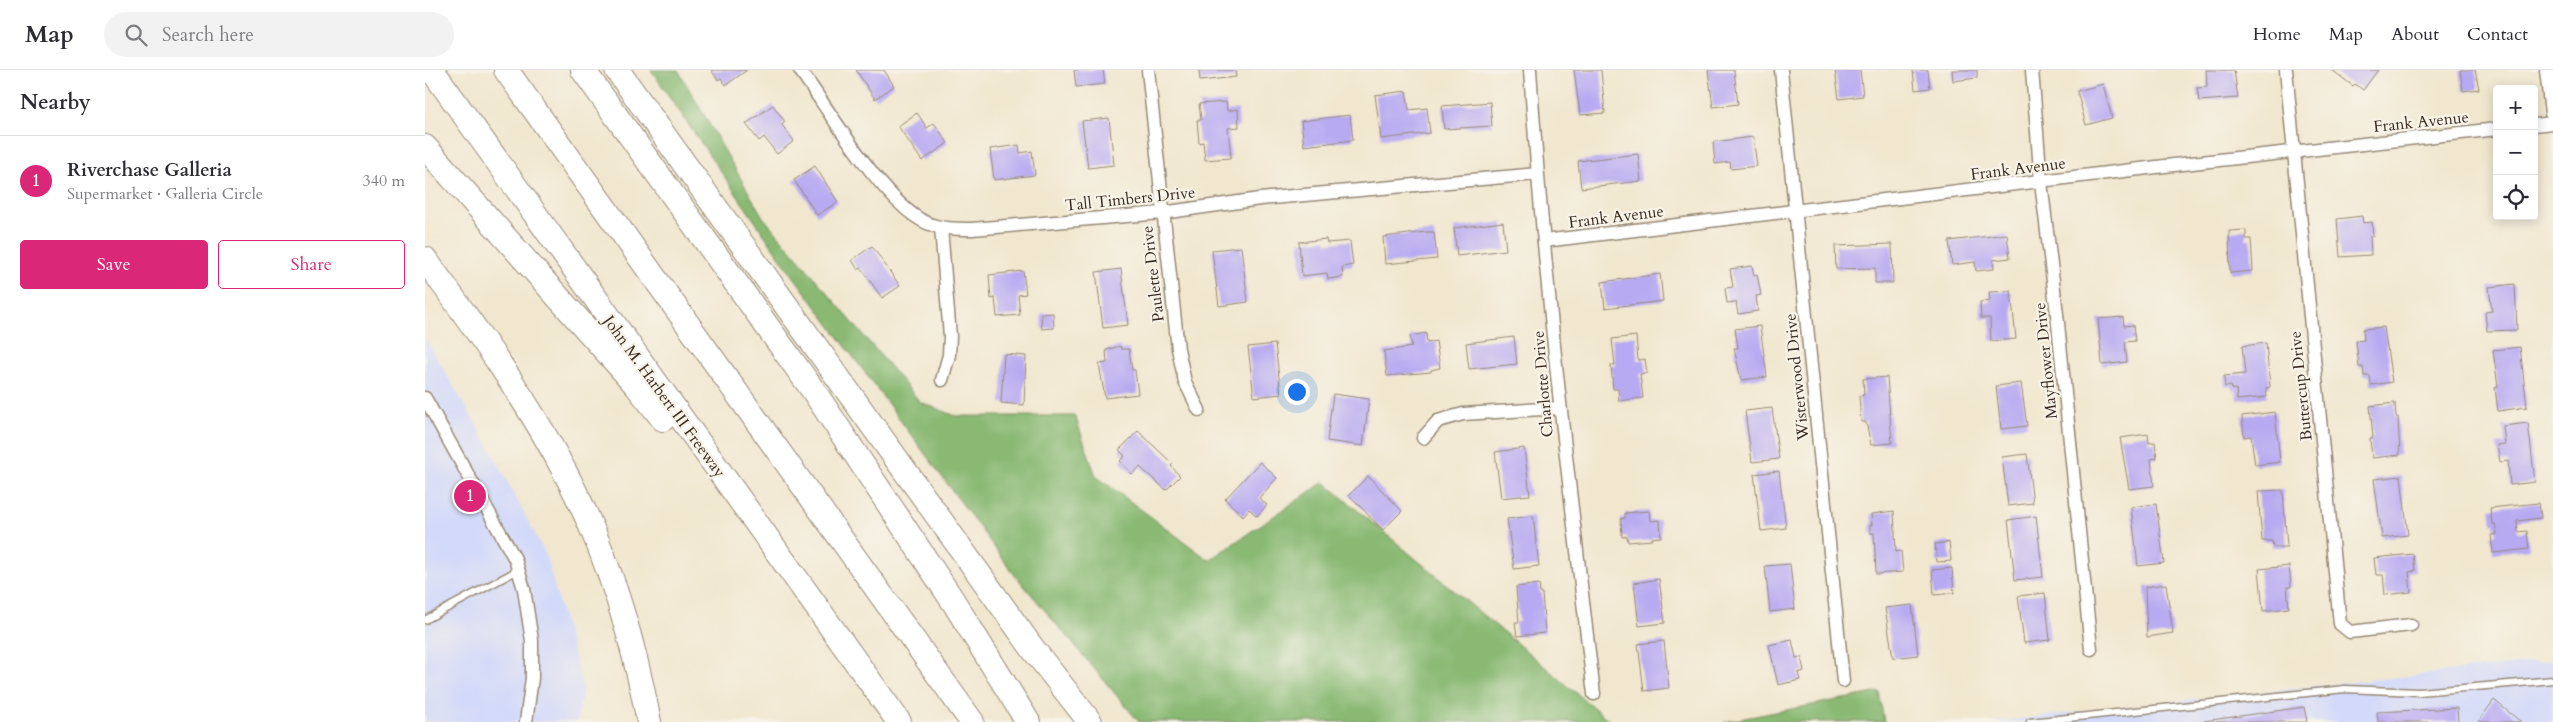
<!DOCTYPE html>
<html lang="en">
<head>
<meta charset="utf-8">
<style>
	body { margin:0; font-family:Cardo,serif; background:#f2f2f3; color:#2b2b33 }
	.controls { position:absolute; right:15px; top:15px; display:grid; overflow:hidden; border-radius:5px; box-shadow:0 2px 12px #0003 }
	.controls button { width:45px; height:45px; display:grid; place-items:center; padding:0; border:0; border-bottom:1px solid #e1e1e2; background:#fff; color:#2b2b33; font:25px sans-serif }
	.you { position:absolute; left:871px; top:321px; width:18px; height:18px; margin:-12px; border:4px solid #fff; border-radius:50%; background:#1a73e8; box-shadow:0 0 0 8px #1a73e833 }
	.badge { display:grid; place-items:center; width:32px; height:32px; border-radius:50%; background:#db2777; color:#fff; font-size:16px; font-weight:700 }
	.pin { position:absolute; translate:-50% -50%; border:2px solid #fff; box-shadow:0 1px 5px #0006 }
	.list { margin:0; padding:0; list-style:none }
	h2 { display:flex; justify-content:space-between; align-items:center; height:65px; margin:0; padding:0 20px; font-size:21px }
	h2 small { font-size:16px; font-weight:400; color:#7c7c81 }
	.list li { display:grid; grid-template-columns:32px 1fr auto; gap:15px; align-items:center; box-sizing:border-box; height:90px; padding:0 20px; border-top:1px solid #e1e1e2 }
	.list b { display:block; font-size:19px; white-space:nowrap }
	.list p { margin:0; font-size:16px; white-space:nowrap; color:#7c7c81 }
	.list em { font-size:16px; font-style:normal; color:#7c7c81 }
	.actions { display:flex; gap:10px; padding:15px 20px }
	.actions a { flex:1; padding:11px 0; border:1px solid #db2777; border-radius:5px; text-align:center; font-size:18px; color:#db2777 }
	.actions .main { background:#db2777; color:#fff }
	.icon { flex:none; width:28px; height:28px; fill:none; stroke:currentColor; stroke-width:2; stroke-linecap:round; stroke-linejoin:round }
	.map { position:relative; flex:none; width:2128px; height:652px; overflow:hidden }
	header { display:flex; align-items:center; gap:30px; box-sizing:border-box; height:70px; padding:0 25px; background:#fff; border-bottom:1px solid #e1e1e2 }
	header strong { font-size:24px }
	nav { display:flex; gap:28px; margin-inline-start:auto; font-size:18px }
	.search { width:350px; height:45px; background:#f2f2f3; display:flex; align-items:center; gap:12px; box-sizing:border-box; padding:0 18px; border-radius:28px; color:#7c7c81; font-size:19px }
	main { display:flex }
	aside { flex:1; background:#fff }
	.map>svg:first-child { display:block }
	.built { fill:#d3d9f9 }
	.forest { fill:#89b973; stroke:#627248 }
	.building { fill:#b7a9f2 }
	.lines { fill:none; stroke-linecap:round; stroke-linejoin:round }
	.service-casing { stroke:#968876; stroke-width:9 }
	.minor-casing { stroke:#968876; stroke-width:15 }
	.tertiary-casing { stroke:#968876; stroke-width:19 }
	.motorway-casing { stroke:#968876; stroke-width:26 }
	.service { stroke:#fff; stroke-width:6 }
	.minor { stroke:#fff; stroke-width:12 }
	.tertiary { stroke:#fff; stroke-width:16 }
	.motorway { stroke:#fff; stroke-width:24 }
	.labels { text-anchor:middle; stroke-width:4.5; stroke-linejoin:round; paint-order:stroke }
	.street-label { font-size:16px; fill:#3b2a1e; stroke:#f7f3e8 }
</style>
</head>
<body>
<header>
<strong>Map</strong>
<div class="search"><svg class="icon" aria-label="search" viewBox="0 0 24 24"><circle cx="10" cy="10" r="6"/><path d="M15 15l6 6"/></svg>Search here</div>
<nav><a>Home</a><a>Map</a><a>About</a><a>Contact</a></nav>
</header>
<main>
<aside>
<h2>Nearby<small></small></h2>
<ul class="list">
<li><span class="badge">1</span><div><b>Riverchase Galleria</b><p>Supermarket · Galleria Circle</p></div><em>340 m</em></li>
</ul>
<div class="actions"><a class="main">Save</a><a>Share</a></div>
</aside>
<div class="map">
<svg width="2128" height="652" viewBox="0 0 2128 652">
	<rect width="100%" height="100%" fill="#f7f3e8"/>
	<filter id="ink" filterUnits="userSpaceOnUse"><feTurbulence type="fractalNoise" baseFrequency=".02" numOctaves="2"/><feDisplacementMap in="SourceGraphic" scale="10" xChannelSelector="R" yChannelSelector="G"/><feConvolveMatrix kernelMatrix="1 2 1 2 8 2 1 2 1" color-interpolation-filters="sRGB"/></filter>
	<filter id="wash" filterUnits="userSpaceOnUse"><feTurbulence type="fractalNoise" baseFrequency=".0096" numOctaves="4" result="noise"/><feDisplacementMap in="SourceGraphic" scale="20" xChannelSelector="R" yChannelSelector="G"/><feGaussianBlur stdDeviation="1.12" result="paint"/><feColorMatrix in="noise" values="0 0 0 0 0 0 0 0 0 0 0 0 0 0 0 0 0 1.4 0 .05"/><feComposite in="paint" operator="in"/></filter>
	<g filter="url(#wash)">
		<rect width="100%" height="100%" fill="#f1e7cf"/>
		<g class="built">
			<path d="M0 268 60 369 120 483 158 618 152 652H0Z"/>
			<path d="M2128 590V652H1566Z"/>
		</g>
		<g class="forest">
			<path d="M226 0H253L338 147 495 332 531 346H650L671 406 784 490 899 412 1186 652H714L589 504 358 192Z"/>
			<path d="M1454 622 1459 652H1299Z"/>
		</g>
		<g id="blocks">
			<g class="building">
				<path d="M286 0H322L301 15 296 8 293 10Z"/>
				<path d="M431 0H459L469 16 450 29Z"/>
				<path d="M649 0H678L680 14 651 17Z"/>
				<path d="M774 0H810L811 7 775 11Z"/>
				<path d="M1149 0H1176L1180 43 1155 45Z"/>
				<path d="M1283 0H1309L1313 34 1288 37Z"/>
				<path d="M1410 0H1435L1438 26 1414 29Z"/>
				<path d="M1488 0H1503L1505 18 1490 20Z"/>
				<path d="M1527 0H1552V8L1528 11Z"/>
				<path d="M1781 0H1809L1813 28 1774 31 1772 18 1782 17Z"/>
				<path d="M1907 0H1953L1938 20 1930 14 1928 16Z"/>
				<path d="M2035 0H2050L2054 19 2038 21Z"/>
				<path d="M1678 14 1687 48 1661 55 1652 21Z"/>
				<path d="M981 21 984 40 1002 38 1005 63 956 69 950 25Z"/>
				<path d="M801 32 802 41 813 39 814 57 803 58 806 88 780 90 778 72 774 73 772 50H776L774 34Z"/>
				<path d="M1065 32 1067 56 1019 59 1017 36Z"/>
				<path d="M348 35 360 52 357 55 369 71 352 84 339 67 334 71 321 54Z"/>
				<path d="M492 43 502 58 509 53 523 73 497 91 473 56Z"/>
				<path d="M925 45 928 70 879 76 876 51Z"/>
				<path d="M684 48 689 95 663 98 657 51Z"/>
				<path d="M1328 67 1332 96 1306 99 1305 92 1290 94 1288 72Z"/>
				<path d="M594 75 595 83 607 81 610 105 569 110 565 79Z"/>
				<path d="M1213 84 1216 111 1156 118 1153 91Z"/>
				<path d="M390 96 413 132 392 145 369 110Z"/>
				<path d="M1937 146 1938 153 1947 152 1948 166H1945L1946 185 1915 187 1912 149Z"/>
				<path d="M1078 152 1081 180 1032 186 1029 158Z"/>
				<path d="M1821 160V169H1826L1828 201 1805 203 1804 161Z"/>
				<path d="M1001 162H1009L1012 189 960 194 958 167Z"/>
				<path d="M1582 164 1585 188 1568 190 1569 199 1551 201 1550 192 1527 195 1524 171Z"/>
				<path d="M901 169 902 173 925 171 928 195 917 197 918 207 903 209 902 203 877 206 874 172Z"/>
				<path d="M1467 174 1468 213H1450V198L1411 199 1410 176Z"/>
				<path d="M447 176 475 216 457 228 436 198 433 200 427 190Z"/>
				<path d="M816 177 823 232 794 236 787 180Z"/>
				<path d="M1327 196 1329 205 1332 204 1336 225 1331 226 1333 241 1313 244 1311 232 1302 233 1300 218 1308 217 1305 199Z"/>
				<path d="M696 199 703 255 678 258 671 202Z"/>
				<path d="M598 201 601 224 593 225 595 245 572 247 570 228 566 229 564 205Z"/>
				<path d="M1235 204 1238 231 1180 238 1177 212Z"/>
				<path d="M2090 214 2092 260 2062 261 2060 242 2067 241 2064 217Z"/>
				<path d="M1586 221 1591 269 1566 271 1565 248H1556L1555 232 1565 231 1564 222Z"/>
				<path d="M628 243 629 258 617 259 616 244Z"/>
				<path d="M1698 247 1699 256 1708 255 1710 271 1700 272 1702 292 1677 295 1673 249Z"/>
				<path d="M1335 256 1342 307 1316 310 1309 278H1313L1310 259Z"/>
				<path d="M1959 257 1967 312 1946 315 1945 306H1939L1938 297H1934L1931 271 1939 270 1938 259Z"/>
				<path d="M1001 263 1002 273 1011 271 1015 298 1006 300V302L962 306 959 281 987 277 985 266Z"/>
				<path d="M1211 266 1213 290 1220 289 1222 303 1215 304 1218 328 1194 331 1193 319H1188L1186 295H1190L1187 269Z"/>
				<path d="M1089 267 1092 294 1044 299 1041 273Z"/>
				<path d="M1841 273 1845 317 1841 318 1842 327 1812 330 1811 319 1807 320 1806 316 1800 317 1799 306 1820 304 1817 276Z"/>
				<path d="M850 274 856 324 829 327 823 277Z"/>
				<path d="M695 276 696 279H704L707 300H710L713 324 680 328 674 294 682 293 681 280Z"/>
				<path d="M2095 277 2102 337 2073 341 2070 318 2073 317 2068 280Z"/>
				<path d="M579 284 601 286 599 335 576 333Z"/>
				<path d="M1462 307 1467 373 1446 375 1441 352H1436L1434 326 1439 325 1438 309Z"/>
				<path d="M1596 313 1602 356 1576 359 1571 316Z"/>
				<path d="M908 324 944 329 938 376 902 371Z"/>
				<path d="M1970 333 1971 347H1973L1975 385 1947 388 1945 368H1948L1945 336Z"/>
				<path d="M1347 338 1354 389 1327 392 1320 341Z"/>
				<path d="M1850 342 1855 392 1830 395 1826 366 1819 367 1817 346Z"/>
				<path d="M2103 353 2110 412 2085 415 2083 391 2075 392 2072 375 2080 374 2078 356Z"/>
				<path d="M713 361 748 394 746 396 755 406 741 420 715 397 707 404 695 391 700 386 694 380Z"/>
				<path d="M1723 364 1724 373 1730 372 1732 388 1726 389 1729 416 1704 419 1695 368Z"/>
				<path d="M1099 378 1105 425 1076 428 1070 382Z"/>
				<path d="M1602 384 1608 433 1583 436 1577 387Z"/>
				<path d="M835 392 852 408 834 428 842 435 832 446 824 439 818 446 800 429Z"/>
				<path d="M1354 401 1361 458 1336 461 1329 404Z"/>
				<path d="M943 406 977 441 958 460 924 425Z"/>
				<path d="M1976 406 1983 465 1957 468 1949 409Z"/>
				<path d="M1858 420 1862 477H1848L1847 471H1837L1833 421Z"/>
				<path d="M2114 433 2116 448 2092 451 2093 462 2102 461 2104 479 2068 483 2066 465 2072 464 2070 454H2067L2065 438Z"/>
				<path d="M1731 434 1739 493 1713 496 1706 437Z"/>
				<path d="M1224 441 1225 451 1235 450 1236 467 1227 468V470L1203 472 1202 466 1197 467 1196 449 1200 448V443Z"/>
				<path d="M1469 441 1471 482 1476 481 1478 502 1451 504 1449 463H1445V455H1447L1446 444Z"/>
				<path d="M1108 446 1114 496 1089 499 1082 449Z"/>
				<path d="M1611 446 1618 507 1590 510 1583 450Z"/>
				<path d="M1524 472 1526 491 1512 492 1510 474Z"/>
				<path d="M1988 484 1990 501 1984 502 1986 522 1960 525 1958 505H1951L1949 488Z"/>
				<path d="M1365 494 1370 539 1345 542 1340 496Z"/>
				<path d="M1864 496 1866 517H1862L1864 538 1838 541 1834 499Z"/>
				<path d="M1527 498 1529 523 1509 525 1507 500Z"/>
				<path d="M1234 509 1240 553 1214 556 1209 513Z"/>
				<path d="M1114 514 1115 523H1117L1120 563 1092 566 1090 552H1094L1091 517Z"/>
				<path d="M1741 514 1748 563 1722 567 1720 517Z"/>
				<path d="M1620 523 1625 570 1599 573 1593 526Z"/>
				<path d="M1487 535 1493 585 1468 588 1460 538Z"/>
				<path d="M1367 570 1371 588 1376 587 1379 601 1373 603 1375 610 1353 615 1344 575Z"/>
				<path d="M1239 571 1244 618 1219 621 1213 574Z"/>
				<path d="M2069 630 2096 652H2053Z"/>
				<path d="M1879 637 1882 652H1779V651Z"/>
				<path d="M2032 638 2033 652H1953L1952 642Z"/>
			</g>
		</g>
	</g>
	<g filter="url(#ink)">
		<use href="#blocks" fill-opacity="0" stroke="#968876" stroke-width="1"/>
		<g class="lines">
			<g class="service-casing">
				<g id="service">
					<path d="M0 550 93 500"/>
					<path d="M1605 652 1920 619 1994 622 2128 610"/>
				</g>
			</g>
			<g class="minor-casing">
				<g id="minor">
					<path d="M375 0C404 40 459 134 502 153 516 159 531 159 547 159L737 143 835 129 1112 104"/>
					<path d="M723 0 753 279 760 312 774 340"/>
					<path d="M1105 0C1119 209 1144 416 1169 624"/>
					<path d="M1356 0 1418 611"/>
					<path d="M1607 0 1616 112 1632 244 1666 579"/>
					<path d="M1861 0 1915 554 1925 562 1986 555"/>
					<path d="M2109 55 2128 53"/>
					<path d="M516 158 525 266 524 285 517 310"/>
					<path d="M1119 171 1740 96 2072 59"/>
					<path d="M0 328 90 489 99 519 107 571V608L101 652"/>
					<path d="M998 368 1013 351 1038 344 1134 338"/>
				</g>
			</g>
			<g class="tertiary-casing">
				<path id="tertiary" d="M2123 0 2128 43"/>
			</g>
			<g class="motorway-casing">
				<g id="motorway">
					<path d="M7 0 474 652"/>
					<path d="M81 0 547 652"/>
					<path d="M158 0 390 323 528 531 603 652"/>
					<path d="M192 0 608 579 665 652"/>
					<path d="M0 77 212 316 238 349"/>
					<path d="M0 189C51 259 103 330 143 408 183 484 208 568 224 652"/>
				</g>
			</g>
			<use href="#service" class="service"/>
			<use href="#minor" class="minor"/>
			<use href="#tertiary" class="tertiary"/>
			<use href="#motorway" class="motorway"/>
		</g>
	</g>
	<g class="labels">
		<g class="street-label">
			<text transform="translate(1996 51) rotate(-6)" y="6">Frank Avenue</text>
			<text transform="translate(1593 98) rotate(-7)" y="6">Frank Avenue</text>
			<text transform="translate(705 128) rotate(-6)" y="6">Tall Timbers Drive</text>
			<text transform="translate(1191 146) rotate(-7)" y="6">Frank Avenue</text>
			<text transform="translate(727 204) rotate(-97)" y="6">Paulette Drive</text>
			<text transform="translate(1620 291) rotate(-96)" y="6">Mayflower Drive</text>
			<text transform="translate(1371 307) rotate(-96)" y="6">Wisterwood Drive</text>
			<text transform="translate(1117 314) rotate(-95)" y="6">Charlotte Drive</text>
			<text transform="translate(1875 316) rotate(-96)" y="6">Buttercup Drive</text>
			<text transform="translate(240 326) rotate(54)" y="6">John M. Harbert III Freeway</text>
		</g>
	</g>
</svg>
<div class="controls">
<button>+</button>
<button>−</button>
<button><svg class="icon" aria-label="locate" viewBox="0 0 24 24"><circle cx="12" cy="12" r="6"/><path d="M12 2v4M12 18v4M2 12h4M18 12h4"/></svg></button>
</div>
<div class="you"></div>
<div class="pin badge" style="left:45px;top:426px">1</div>
</div>
</main>
</body>
</html>
